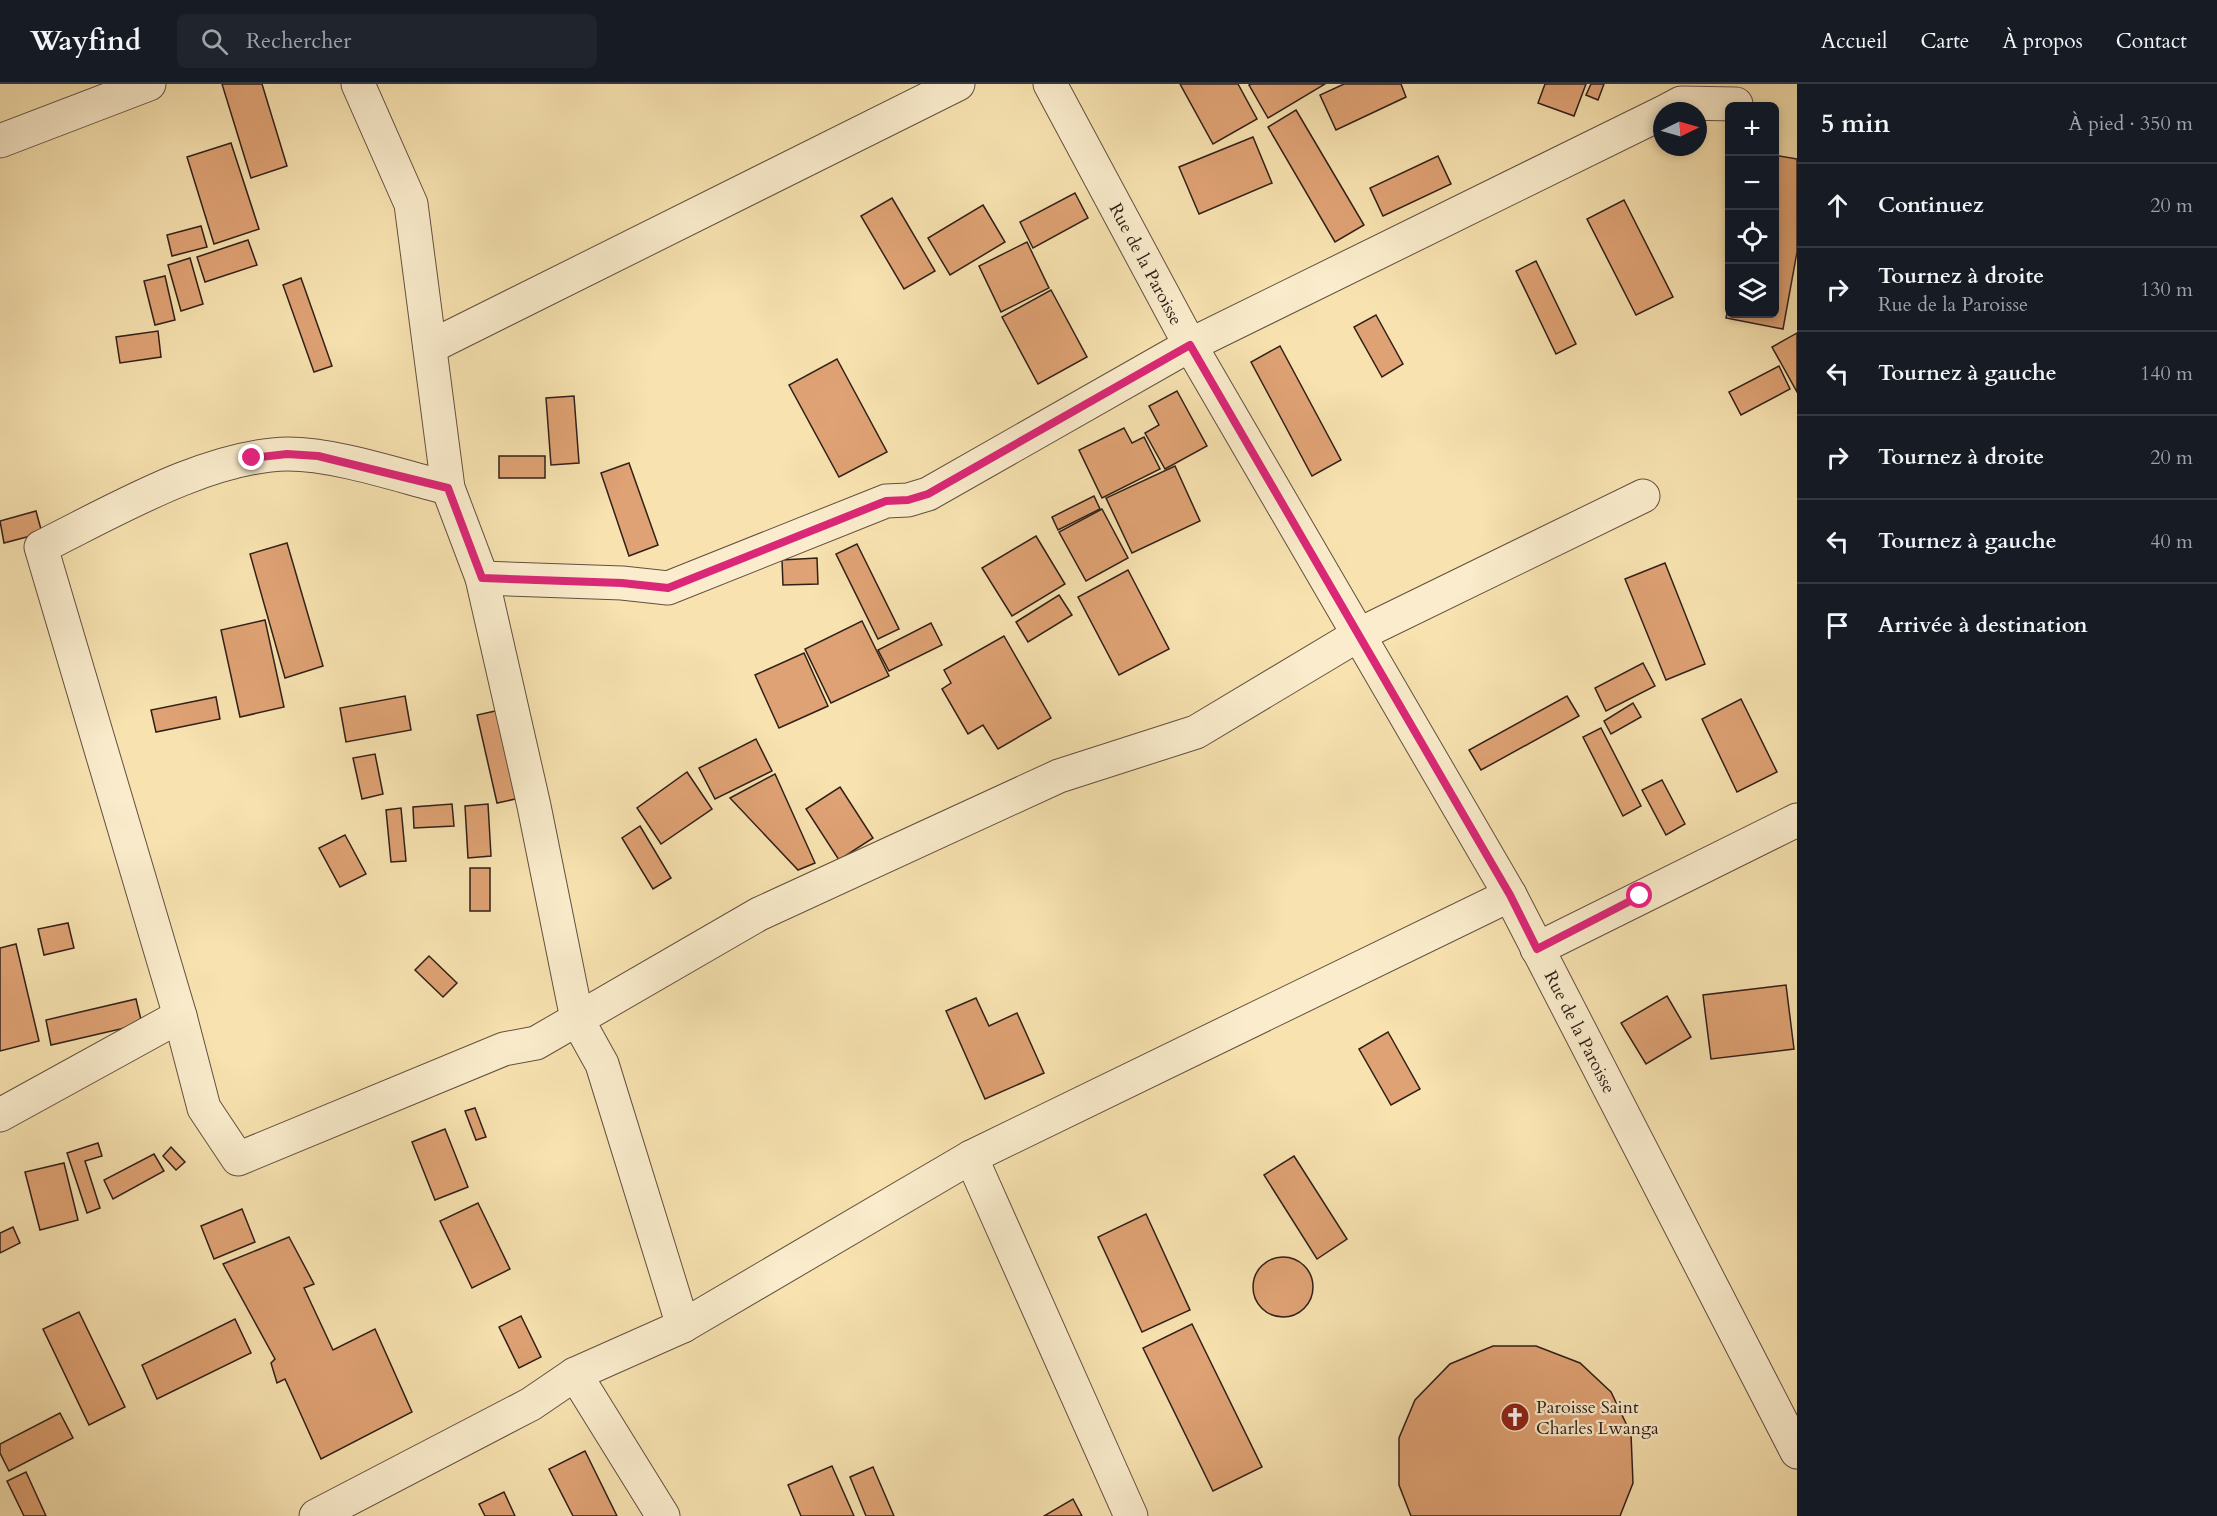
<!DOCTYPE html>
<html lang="fr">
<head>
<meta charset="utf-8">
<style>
	body { margin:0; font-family:Cardo,serif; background:#20242c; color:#f1f3f6 }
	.controls { position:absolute; right:18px; top:18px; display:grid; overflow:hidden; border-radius:9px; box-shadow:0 3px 9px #0003 }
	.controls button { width:54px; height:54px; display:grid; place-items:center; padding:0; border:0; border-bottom:2px solid #363941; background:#171b24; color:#f1f3f6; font:30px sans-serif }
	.compass { position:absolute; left:1653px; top:18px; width:54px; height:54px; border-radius:50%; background:#171b24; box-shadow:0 3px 9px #0003; rotate:85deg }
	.stop { position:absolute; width:18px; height:18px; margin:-14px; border:4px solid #db2777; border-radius:50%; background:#fff }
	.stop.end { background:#db2777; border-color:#fff; box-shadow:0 2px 6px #0008 }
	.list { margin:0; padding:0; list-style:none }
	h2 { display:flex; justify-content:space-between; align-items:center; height:78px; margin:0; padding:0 24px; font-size:26px }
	h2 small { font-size:20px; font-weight:400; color:#9ea1a6 }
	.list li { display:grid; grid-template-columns:39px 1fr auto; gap:18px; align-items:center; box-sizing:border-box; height:84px; padding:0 24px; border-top:2px solid #363941 }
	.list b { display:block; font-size:22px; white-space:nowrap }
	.list p { margin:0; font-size:20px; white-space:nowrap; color:#9ea1a6 }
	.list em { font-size:20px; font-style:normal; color:#9ea1a6 }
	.icon { flex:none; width:33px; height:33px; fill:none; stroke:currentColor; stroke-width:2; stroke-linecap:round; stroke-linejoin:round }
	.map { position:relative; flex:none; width:1797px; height:1432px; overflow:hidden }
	header { display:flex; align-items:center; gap:36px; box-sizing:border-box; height:84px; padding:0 30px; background:#171b24; border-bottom:2px solid #363941 }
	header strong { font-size:28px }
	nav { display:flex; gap:33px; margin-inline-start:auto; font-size:21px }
	.search { width:420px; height:54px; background:#20242c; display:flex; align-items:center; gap:15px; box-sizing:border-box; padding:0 21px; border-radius:9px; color:#9ea1a6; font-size:22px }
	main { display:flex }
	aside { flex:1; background:#171b24 }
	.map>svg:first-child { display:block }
	.building { fill:#dfa274; stroke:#31201a; stroke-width:1.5 }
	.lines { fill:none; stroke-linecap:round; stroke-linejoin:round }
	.minor-casing { stroke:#625040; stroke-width:35 }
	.minor { stroke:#faeccc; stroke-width:33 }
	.route { stroke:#db2777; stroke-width:8 }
	.labels { text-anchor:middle; stroke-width:4.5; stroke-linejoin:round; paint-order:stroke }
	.street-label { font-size:18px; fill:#31201a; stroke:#faeccc }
	.poi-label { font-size:18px; fill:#31201a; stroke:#faeccc; text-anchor:start }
</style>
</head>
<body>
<header>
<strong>Wayfind</strong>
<div class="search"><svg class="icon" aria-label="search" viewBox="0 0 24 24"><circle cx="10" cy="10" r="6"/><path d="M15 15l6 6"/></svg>Rechercher</div>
<nav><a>Accueil</a><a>Carte</a><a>À propos</a><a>Contact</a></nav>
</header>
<main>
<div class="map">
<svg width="1797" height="1432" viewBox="0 0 1797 1432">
	<rect width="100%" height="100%" fill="#f7e2b0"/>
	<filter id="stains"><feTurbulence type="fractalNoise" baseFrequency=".00333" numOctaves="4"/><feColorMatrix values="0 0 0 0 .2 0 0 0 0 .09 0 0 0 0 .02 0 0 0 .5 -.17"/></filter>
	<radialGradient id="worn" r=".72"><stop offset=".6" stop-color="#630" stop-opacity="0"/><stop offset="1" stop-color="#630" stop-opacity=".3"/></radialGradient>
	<g class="building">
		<path d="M222 0H262L287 82 251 94Z"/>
		<path d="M1180 0H1238L1257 35 1213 60Z"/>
		<path d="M1251 0H1325L1268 34 1249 1Z"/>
		<path d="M1344 0H1401L1406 13 1336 46 1320 11Z"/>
		<path d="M1545 0H1586L1574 32 1538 19Z"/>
		<path d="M1591 0H1604L1598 16 1586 11Z"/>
		<path d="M1296 26 1364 141 1335 158 1268 43Z"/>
		<path d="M1253 53 1272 99 1199 130 1179 83Z"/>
		<path d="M231 59 259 145 214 160 187 73Z"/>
		<path d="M1774 71 1797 75V168L1783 245 1726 234 1730 215V230H1774Z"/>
		<path d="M1438 72 1451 100 1383 132 1370 104Z"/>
		<path d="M1075 109 1088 134 1033 164 1020 138Z"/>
		<path d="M892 114 935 187 904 205 861 132Z"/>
		<path d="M1624 116 1673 213 1636 231 1587 135Z"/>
		<path d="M983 121 1005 158 950 191 928 154Z"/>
		<path d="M201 142 207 163 172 172 167 151Z"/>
		<path d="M248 156 257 181 205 198 197 173Z"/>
		<path d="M1027 158 1049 204 1001 228 979 182Z"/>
		<path d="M190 174 203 220 181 227 168 181Z"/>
		<path d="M1536 177 1576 260 1556 270 1516 187Z"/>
		<path d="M165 192 175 236 155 241 144 197Z"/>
		<path d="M301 194 332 282 314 288 283 201Z"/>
		<path d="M1051 206 1087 273 1038 300 1002 233Z"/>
		<path d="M1376 231 1403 280 1382 293 1354 243Z"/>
		<path d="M158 247 161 273 120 279 116 253Z"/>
		<path d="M1797 249V308L1772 263Z"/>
		<path d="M1280 262 1341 376 1312 392 1251 278Z"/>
		<path d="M837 275 887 368 839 393 789 301Z"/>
		<path d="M1779 282 1790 305 1741 331 1729 308Z"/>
		<path d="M1177 307 1207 362 1165 385 1145 349 1159 341 1149 322Z"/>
		<path d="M574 312 579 379 551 381 546 314Z"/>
		<path d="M1124 344 1132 359 1144 353 1160 385 1102 414 1079 366Z"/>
		<rect x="499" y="372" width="46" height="22"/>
		<path d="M629 379 658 461 629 472 601 389Z"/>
		<path d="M1175 382 1200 437 1132 469 1106 414Z"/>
		<path d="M1094 412 1100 425 1058 446 1052 433Z"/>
		<path d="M1102 425 1128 474 1086 497 1059 448Z"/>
		<path d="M36 427 42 449 4 459 0 437Z"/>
		<path d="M1036 452 1065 500 1012 532 982 484Z"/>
		<path d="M287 459 323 582 285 594 250 470Z"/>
		<path d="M857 460 899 545 878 555 836 470Z"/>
		<path d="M817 474 818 500 783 501 782 476Z"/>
		<path d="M1665 479 1705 580 1666 596 1625 495Z"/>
		<path d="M1128 486 1169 565 1119 591 1078 513Z"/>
		<path d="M1059 511 1072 531 1028 558 1016 538Z"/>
		<path d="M265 536 284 623 240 633 221 546Z"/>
		<path d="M862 537 889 592 831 619 805 565Z"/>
		<path d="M931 539 942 561 889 587 878 566Z"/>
		<path d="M1004 552 1051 634 998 665 983 641 968 650 942 605 951 599 944 586Z"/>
		<path d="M804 569 828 622 779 644 755 591Z"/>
		<path d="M1643 579 1655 602 1606 627 1595 604Z"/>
		<path d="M405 612 411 646 346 658 340 624Z"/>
		<path d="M1567 612 1579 632 1481 686 1469 666Z"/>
		<path d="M216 613 220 635 156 648 151 626Z"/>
		<path d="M1741 615 1777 688 1737 708 1702 635Z"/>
		<path d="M1633 619 1641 633 1611 650 1604 637Z"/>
		<path d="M500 626 520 714 497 719 477 631Z"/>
		<path d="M1601 644 1641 722 1623 732 1583 653Z"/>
		<path d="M756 655 772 687 715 715 699 684Z"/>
		<path d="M375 670 383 710 362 715 353 674Z"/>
		<path d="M687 688 712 725 661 760 637 724Z"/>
		<path d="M775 690 815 779 798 786 730 714Z"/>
		<path d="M1662 696 1685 740 1666 751 1642 706Z"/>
		<path d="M840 703 873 754 839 776 806 725Z"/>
		<path d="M452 720 454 742 414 744 413 723Z"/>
		<path d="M488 720 491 772 468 774 465 722Z"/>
		<path d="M401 724 406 777 391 778 386 726Z"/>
		<path d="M640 742 671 794 653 805 622 754Z"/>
		<path d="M345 751 366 790 340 803 319 764Z"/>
		<rect x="470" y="784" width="20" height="43"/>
		<path d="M68 839 74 864 44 871 38 845Z"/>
		<path d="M16 860 39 957 0 967V864Z"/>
		<path d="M429 872 457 899 443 913 415 886Z"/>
		<path d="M1786 901 1794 965 1711 975 1703 911Z"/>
		<path d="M1667 912 1691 953 1646 980 1621 939Z"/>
		<path d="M976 914 989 942 1017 929 1044 989 985 1015 946 927Z"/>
		<path d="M136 915 142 940 51 961 46 936Z"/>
		<path d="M1388 948 1420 1005 1391 1021 1359 965Z"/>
		<path d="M475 1024 486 1053 476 1056 465 1027Z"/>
		<path d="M445 1045 468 1103 435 1116 412 1058Z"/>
		<path d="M98 1059 102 1072 85 1077 100 1124 87 1129 67 1069Z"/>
		<path d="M171 1063 185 1078 176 1086 163 1072Z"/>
		<path d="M154 1070 164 1087 113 1115 104 1096Z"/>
		<path d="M1294 1072 1347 1155 1317 1175 1264 1091Z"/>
		<path d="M64 1079 78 1136 40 1146 25 1088Z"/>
		<path d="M478 1119 510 1185 472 1204 440 1137Z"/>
		<path d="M242 1125 255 1158 214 1175 201 1142Z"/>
		<path d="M1146 1130 1190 1226 1142 1248 1098 1153Z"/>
		<path d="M13 1143 20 1159 0 1169V1149Z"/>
		<path d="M289 1153 314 1200 304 1204 333 1266 375 1245 412 1328 321 1375 285 1295 277 1299 271 1279 275 1275 223 1180Z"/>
		<circle cx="1283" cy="1203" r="30"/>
		<path d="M79 1228 125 1323 89 1341 43 1245Z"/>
		<path d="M521 1232 541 1273 519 1284 499 1243Z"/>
		<path d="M235 1235 251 1269 157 1315 142 1281Z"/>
		<path d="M1192 1240 1262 1383 1213 1407 1143 1264Z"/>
		<path d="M1493 1262H1536L1580 1279 1611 1308 1631 1350 1633 1399 1620 1432H1411L1399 1401V1354L1415 1316 1450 1280Z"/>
		<path d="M60 1329 73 1354 9 1387 0 1369V1360Z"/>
		<path d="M585 1367 617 1432H573L549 1385Z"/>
		<path d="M832 1382 854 1432H801L788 1401Z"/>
		<path d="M873 1383 894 1432H866L850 1393Z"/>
		<path d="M26 1388 46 1432H24L7 1397Z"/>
		<path d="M504 1408 515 1432H485L479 1420Z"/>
		<path d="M1073 1415 1082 1432H1044Z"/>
	</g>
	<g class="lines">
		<g class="minor-casing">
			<g id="minor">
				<path d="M358 0 411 120 448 404 482 494 534 722 577 935 602 980 683 1242"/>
				<path d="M1050 0 1190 261 1510 811 1797 1368"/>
				<path d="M1666 27 1681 19 1736 20"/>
				<path d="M0 57 149 0"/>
				<path d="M430 263 958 0"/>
				<path d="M448 404C400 392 336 370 288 370 208 371 112 428 41 463L180 932 204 1024 238 1075 504 965 536 959 759 830 1059 692 1196 648 1358 551 1643 412"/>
				<path d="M482 494 622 499 668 504 886 417 908 416 928 410 1190 261 1662 29"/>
				<path d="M1537 865 1797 736"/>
				<path d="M0 1031 180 932"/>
				<path d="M971 1073 1131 1432"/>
				<path d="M575 1290 663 1432"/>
				<path d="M316 1432 531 1320 575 1290 683 1242 971 1073 1510 811"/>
			</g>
		</g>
		<use href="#minor" class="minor"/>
	</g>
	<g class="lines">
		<path class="route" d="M252 374 287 370 318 372 448 404 482 494 622 499 668 504 886 417 908 416 928 410 1190 261 1510 811 1537 865 1640 812"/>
	</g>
	<defs>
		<g id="church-disc" transform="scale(1.5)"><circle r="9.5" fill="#8f2418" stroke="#faeccc"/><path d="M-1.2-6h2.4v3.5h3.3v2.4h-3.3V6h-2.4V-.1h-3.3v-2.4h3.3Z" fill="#fff"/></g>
	</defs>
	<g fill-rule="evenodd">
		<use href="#church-disc" x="1515" y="1333"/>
	</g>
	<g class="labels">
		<g class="street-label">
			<text transform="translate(1146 180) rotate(62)" y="6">Rue de la Paroisse</text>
			<text transform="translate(1580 948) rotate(63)" y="6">Rue de la Paroisse</text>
		</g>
		<g class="poi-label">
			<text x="1536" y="1329">Paroisse Saint<tspan x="1536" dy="21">Charles Lwanga</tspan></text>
		</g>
	</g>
	<rect width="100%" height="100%" filter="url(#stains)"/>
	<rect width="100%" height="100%" fill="url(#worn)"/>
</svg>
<div class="controls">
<button>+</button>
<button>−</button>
<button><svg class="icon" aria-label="locate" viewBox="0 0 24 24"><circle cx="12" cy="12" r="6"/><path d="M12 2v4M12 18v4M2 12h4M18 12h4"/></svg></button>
<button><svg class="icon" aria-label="layers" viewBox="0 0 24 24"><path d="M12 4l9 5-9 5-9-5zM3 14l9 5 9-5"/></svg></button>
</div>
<svg class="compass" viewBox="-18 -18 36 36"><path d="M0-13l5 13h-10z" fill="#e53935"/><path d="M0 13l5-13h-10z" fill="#9ea1a6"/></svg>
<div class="stop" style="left:1640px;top:812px"></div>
<div class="stop end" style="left:252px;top:374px"></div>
</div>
<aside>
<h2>5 min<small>À pied · 350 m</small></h2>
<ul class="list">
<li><svg class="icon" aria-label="ahead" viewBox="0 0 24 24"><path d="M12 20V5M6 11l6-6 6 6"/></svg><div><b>Continuez</b></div><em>20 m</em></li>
<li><svg class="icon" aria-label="right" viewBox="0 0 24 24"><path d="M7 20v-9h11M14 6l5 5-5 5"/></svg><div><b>Tournez à droite</b><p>Rue de la Paroisse</p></div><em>130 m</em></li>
<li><svg class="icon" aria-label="left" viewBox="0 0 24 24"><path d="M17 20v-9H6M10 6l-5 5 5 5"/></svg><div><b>Tournez à gauche</b></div><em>140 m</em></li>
<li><svg class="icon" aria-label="right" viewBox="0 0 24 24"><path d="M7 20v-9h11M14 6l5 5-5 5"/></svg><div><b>Tournez à droite</b></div><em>20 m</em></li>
<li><svg class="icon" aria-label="left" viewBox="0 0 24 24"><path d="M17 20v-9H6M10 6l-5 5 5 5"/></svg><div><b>Tournez à gauche</b></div><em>40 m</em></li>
<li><svg class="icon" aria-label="arrive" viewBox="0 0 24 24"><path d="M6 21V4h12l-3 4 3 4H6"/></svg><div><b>Arrivée à destination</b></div></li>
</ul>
</aside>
</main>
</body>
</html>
